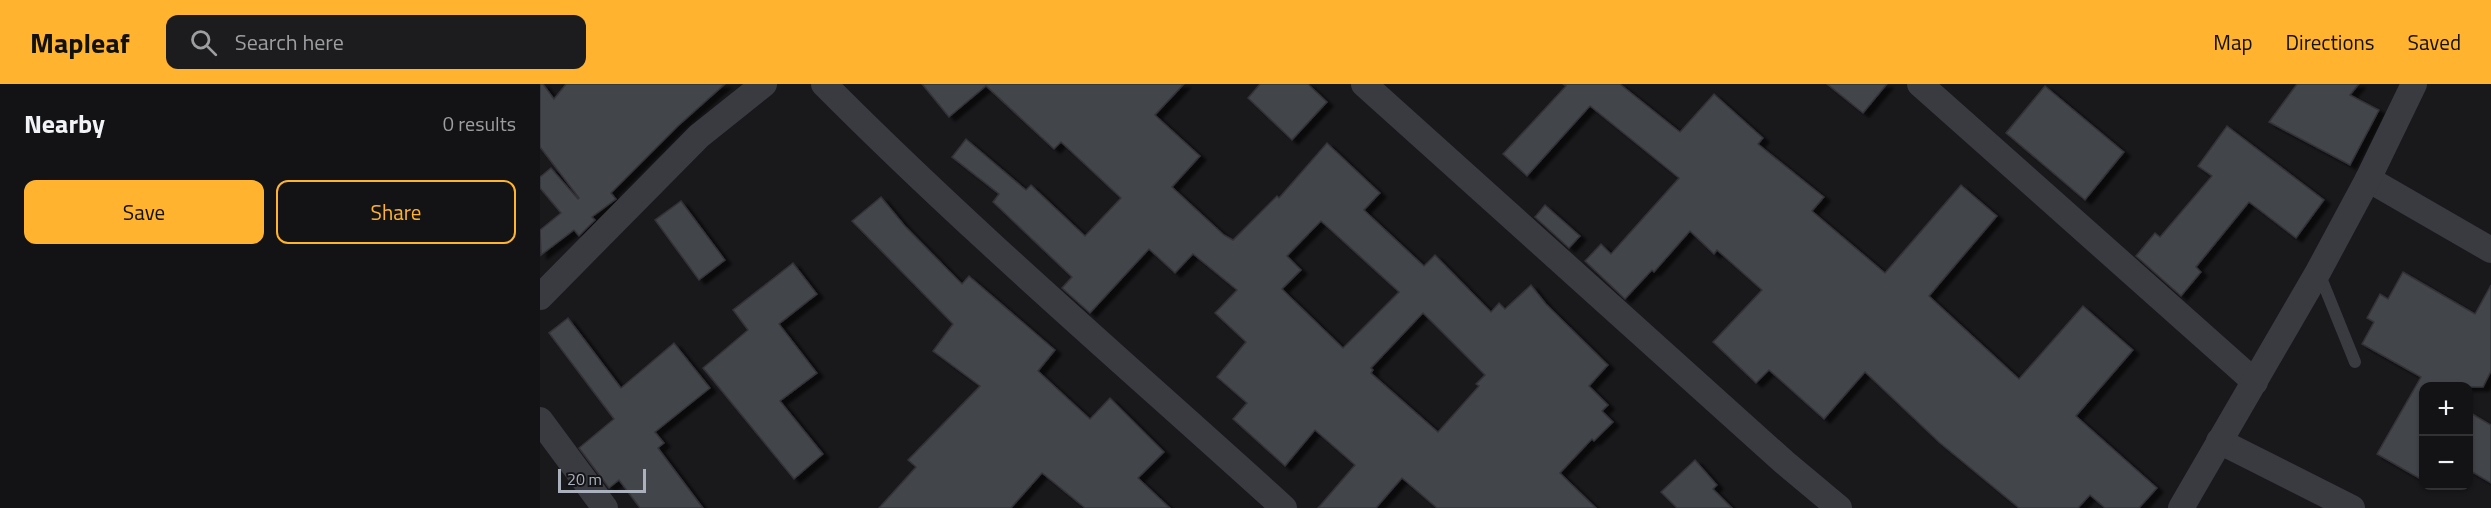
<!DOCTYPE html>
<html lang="en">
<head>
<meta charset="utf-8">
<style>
	body { margin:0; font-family:"Titillium Web",sans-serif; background:#1c1c1e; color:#f1f3f6 }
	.controls { position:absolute; right:18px; bottom:18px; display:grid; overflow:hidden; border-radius:12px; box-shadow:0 2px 4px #0004 }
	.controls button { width:54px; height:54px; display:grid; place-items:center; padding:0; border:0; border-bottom:2px solid #323234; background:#131315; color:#f1f3f6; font:30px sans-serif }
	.scale { position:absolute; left:18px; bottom:15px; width:88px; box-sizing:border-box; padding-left:6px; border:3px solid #aab1bd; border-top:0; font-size:16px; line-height:21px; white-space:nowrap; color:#aab1bd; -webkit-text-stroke:4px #141417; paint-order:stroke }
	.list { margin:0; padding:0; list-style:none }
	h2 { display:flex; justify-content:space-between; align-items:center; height:78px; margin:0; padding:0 24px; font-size:26px }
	h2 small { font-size:20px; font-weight:400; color:#9d9ea0 }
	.actions { display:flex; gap:12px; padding:18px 24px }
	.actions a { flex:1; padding:14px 0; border:2px solid #ffb32e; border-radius:12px; text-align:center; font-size:21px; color:#ffb32e }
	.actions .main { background:#ffb32e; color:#111 }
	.icon { flex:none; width:33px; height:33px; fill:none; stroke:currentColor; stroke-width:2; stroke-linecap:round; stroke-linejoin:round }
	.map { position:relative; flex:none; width:1951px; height:424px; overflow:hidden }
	header { display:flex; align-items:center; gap:36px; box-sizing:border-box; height:84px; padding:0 30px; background:#ffb32e; color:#111 }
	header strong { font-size:28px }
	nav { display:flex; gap:33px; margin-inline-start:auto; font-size:21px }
	.search { width:420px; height:54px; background:#1c1c1e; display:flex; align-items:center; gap:15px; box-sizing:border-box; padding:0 21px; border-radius:12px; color:#9d9ea0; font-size:22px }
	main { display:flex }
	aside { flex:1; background:#131315 }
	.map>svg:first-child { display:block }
	.building { fill:#434449; stroke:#333338; stroke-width:1.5; fill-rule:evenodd; filter:url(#shadow) }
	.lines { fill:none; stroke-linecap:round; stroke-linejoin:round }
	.service { stroke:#3a3b41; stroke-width:12 }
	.minor { stroke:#3a3b41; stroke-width:26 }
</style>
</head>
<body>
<header>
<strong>Mapleaf</strong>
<div class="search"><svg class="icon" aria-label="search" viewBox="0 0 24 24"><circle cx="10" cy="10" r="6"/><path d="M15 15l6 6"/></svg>Search here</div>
<nav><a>Map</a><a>Directions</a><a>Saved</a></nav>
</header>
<main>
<aside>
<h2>Nearby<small>0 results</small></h2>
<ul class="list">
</ul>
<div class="actions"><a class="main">Save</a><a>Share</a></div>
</aside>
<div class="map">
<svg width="1951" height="424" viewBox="0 0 1951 424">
	<defs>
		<filter id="shadow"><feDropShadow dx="6" dy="4" stdDeviation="1.5" flood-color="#0009"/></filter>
	</defs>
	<rect width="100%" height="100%" fill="#19191c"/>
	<g class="building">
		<path d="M0 0H3L14 15 26 0H185L138 42 71 109 76 115 52 133 55 136 39 152 34 146 1 171 0 146 21 129 0 104V93L11 84 38 115 39 114 0 63Z"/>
		<path d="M382 0H644L615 31 660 72 632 103 684 151 693 156 737 112 739 114 787 59 840 109 824 126 884 182 895 171 951 228 959 219 965 225 991 201 1006 220 1068 281 1049 302 1068 321 1062 327 1073 338 1054 357 1052 355 1020 389 1056 424H897L862 394 836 424H778L815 381 775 346 745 382 693 335 707 319 677 293 706 258 675 229 697 206 653 170 635 189 609 165 550 229 522 204 532 193 453 118 459 110 412 73 426 55 486 106 491 101 545 152 581 114 521 58 514 65 446 2 409 33ZM781 137 859 208 803 264 742 205 761 186 747 172ZM883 229 945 291 936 300 939 302 898 348 831 289 833 286 831 284Z"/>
		<path d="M720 0H768L787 18 752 56 708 14Z"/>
		<path d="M1023 0H1080L1140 48 1174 10 1223 54 1218 60 1284 113 1272 127 1345 189 1421 101 1457 132 1389 212 1479 295 1543 222 1593 266 1536 332 1617 404 1599 424H1565L1550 411 1538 424H1479L1400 359 1325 288 1284 335 1229 286 1216 299 1173 258 1222 206 1177 166 1174 170 1150 147 1114 188 1112 186 1085 215 1045 177 1061 160 1071 170 1139 94 1050 22 987 92 963 70 1026 2Z"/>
		<path d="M1287 0H1347L1323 29Z"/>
		<path d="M1757 0H1819L1810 11 1839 26 1810 81 1729 38Z"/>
		<path d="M1505 2 1584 68 1545 116 1466 49Z"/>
		<path d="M1687 42 1784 116 1756 154 1709 118 1656 183 1661 188 1641 212 1596 172 1615 149 1620 153 1672 92 1658 82Z"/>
		<path d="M341 113 365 142 422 200 429 192 515 266 498 287 550 335 570 314 624 368 598 394 630 424H545L502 389 471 424H339L376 383 368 376 440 302 393 267 413 240 312 137Z"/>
		<path d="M141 117 185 176 159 196 115 136Z"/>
		<path d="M1005 121 1040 152 1029 164 995 133Z"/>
		<path d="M253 179 277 210 239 240 277 289 240 317 283 370 254 395 163 284 208 246 193 226Z"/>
		<path d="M1863 188 1935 230 1951 201V287L1943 303H1884V397L1837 370 1881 293 1822 260 1834 238 1827 234 1840 210 1848 215Z"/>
		<path d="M28 234 81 304 134 259 170 304 115 348 124 359 118 364 163 424H100L79 396 69 404 39 364 74 335 9 249Z"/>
		<path d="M1929 328 1951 341V399L1929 386Z"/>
		<path d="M1155 376 1177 401 1173 405 1192 424H1137L1121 408Z"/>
	</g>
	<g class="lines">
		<path class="service" d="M1779 189 1815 278"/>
		<g class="minor">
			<path d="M284 0C431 148 590 284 744 424"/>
			<path d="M824 0 1244 378 1299 424"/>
			<path d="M1380 0 1715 298"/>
			<path d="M1828 95 1951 166"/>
			<path d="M0 213 159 52 224 0"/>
			<path d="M0 336 65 424"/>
			<path d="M1679 357 1812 424"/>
			<path d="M1641 424 1778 188 1828 95 1874 0"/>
		</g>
	</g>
</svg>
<div class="controls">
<button>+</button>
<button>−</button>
</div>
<div class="scale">20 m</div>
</div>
</main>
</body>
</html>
